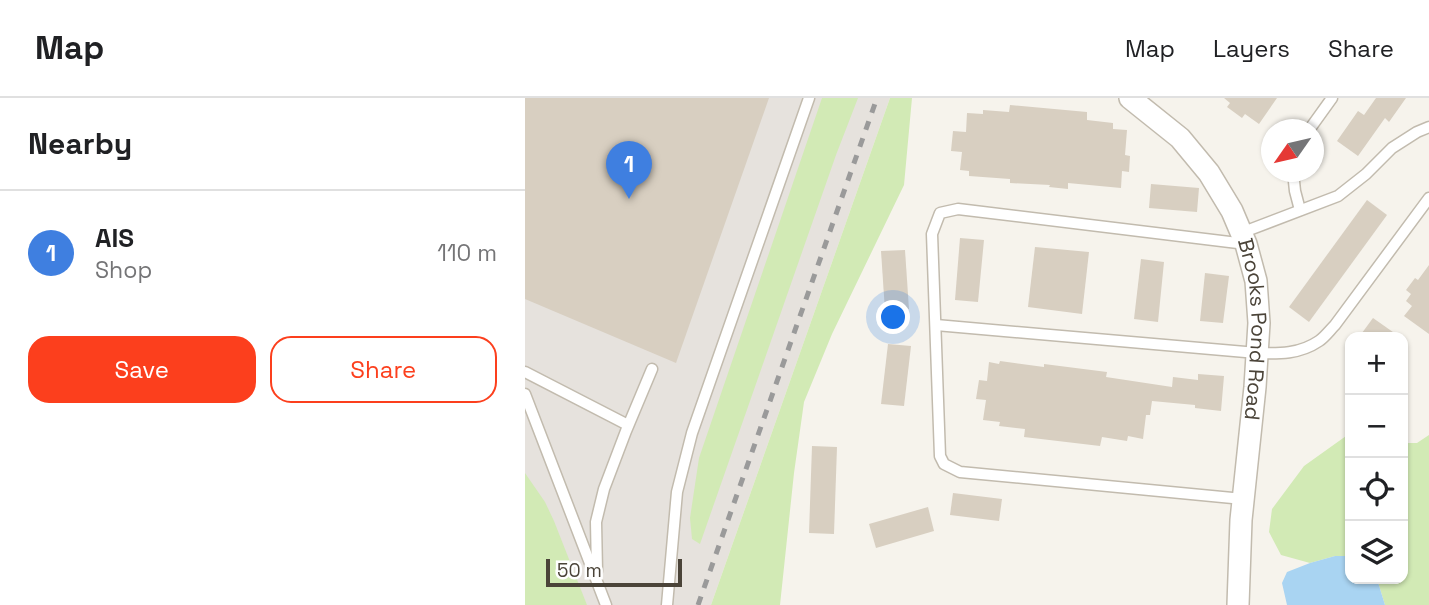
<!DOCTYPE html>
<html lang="en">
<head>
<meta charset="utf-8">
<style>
	body { margin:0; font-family:"Space Grotesk",sans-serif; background:#f2f2f2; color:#202124 }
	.controls { position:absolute; right:21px; bottom:21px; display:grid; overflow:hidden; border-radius:14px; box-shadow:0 2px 5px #0004 }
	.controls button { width:63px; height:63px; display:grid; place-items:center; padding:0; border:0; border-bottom:2px solid #e0e0e0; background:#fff; color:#202124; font:35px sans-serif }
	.compass { position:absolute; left:736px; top:21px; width:63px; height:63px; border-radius:50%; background:#fff; box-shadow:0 2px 5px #0004; rotate:236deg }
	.scale { position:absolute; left:21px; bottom:18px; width:136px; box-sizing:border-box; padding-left:7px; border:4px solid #4b4439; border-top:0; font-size:19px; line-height:24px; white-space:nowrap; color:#4b4439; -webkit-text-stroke:5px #fff; paint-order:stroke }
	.you { position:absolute; left:369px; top:220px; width:24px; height:24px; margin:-18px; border:5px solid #fff; border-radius:50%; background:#1a73e8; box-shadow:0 0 0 10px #1a73e833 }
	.badge { display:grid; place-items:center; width:46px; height:46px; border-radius:50%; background:#fc3f1d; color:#fff; font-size:23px; font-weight:700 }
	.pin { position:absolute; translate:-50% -58px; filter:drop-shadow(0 2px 4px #0008) }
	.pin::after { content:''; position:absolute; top:37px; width:24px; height:21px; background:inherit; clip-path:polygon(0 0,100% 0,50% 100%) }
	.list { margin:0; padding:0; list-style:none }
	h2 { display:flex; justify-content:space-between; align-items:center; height:91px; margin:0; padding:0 28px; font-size:30px }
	h2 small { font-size:23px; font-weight:400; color:#757577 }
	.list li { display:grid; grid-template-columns:46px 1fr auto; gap:21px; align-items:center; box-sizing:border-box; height:126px; padding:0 28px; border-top:2px solid #e0e0e0 }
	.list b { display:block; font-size:26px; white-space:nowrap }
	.list p { margin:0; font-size:23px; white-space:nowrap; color:#757577 }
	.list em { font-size:23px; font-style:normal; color:#757577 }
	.actions { display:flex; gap:14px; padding:21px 28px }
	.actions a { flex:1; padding:16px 0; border:2px solid #fc3f1d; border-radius:21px; text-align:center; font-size:24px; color:#fc3f1d }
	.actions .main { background:#fc3f1d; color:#fff }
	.icon { flex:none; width:38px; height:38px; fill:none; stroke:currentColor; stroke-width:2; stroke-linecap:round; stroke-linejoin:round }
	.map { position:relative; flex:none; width:904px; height:507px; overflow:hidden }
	header { display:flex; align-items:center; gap:42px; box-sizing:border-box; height:98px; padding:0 35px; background:#fff; border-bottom:2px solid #e0e0e0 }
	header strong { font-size:33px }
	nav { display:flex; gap:38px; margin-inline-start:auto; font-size:24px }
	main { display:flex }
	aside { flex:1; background:#fff }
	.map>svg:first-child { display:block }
	.industrial { fill:#e6e2dd }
	.green { fill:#d2eab5 }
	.water { fill:#a9d4f2 }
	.building { fill:#d8cfc1 }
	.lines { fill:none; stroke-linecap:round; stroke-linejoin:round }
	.service-casing { stroke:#c2bbae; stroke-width:13 }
	.minor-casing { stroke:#c2bbae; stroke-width:24 }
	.service { stroke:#fff; stroke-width:10 }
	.minor { stroke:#fff; stroke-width:21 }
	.rail { stroke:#9a9a9a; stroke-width:5; stroke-dasharray:9 9; stroke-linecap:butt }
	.labels { text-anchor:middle; stroke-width:7; stroke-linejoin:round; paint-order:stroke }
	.street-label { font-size:21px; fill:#4b4439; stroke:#fff }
</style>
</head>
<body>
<header>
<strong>Map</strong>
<nav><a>Map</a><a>Layers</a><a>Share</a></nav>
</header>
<main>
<aside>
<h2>Nearby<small></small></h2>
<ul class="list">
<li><span class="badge" style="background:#3f7fe0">1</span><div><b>AIS</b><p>Shop</p></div><em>110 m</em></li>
</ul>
<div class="actions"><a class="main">Save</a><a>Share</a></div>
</aside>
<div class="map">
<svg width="904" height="507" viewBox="0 0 904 507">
	<rect width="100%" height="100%" fill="#f6f3ec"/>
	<path class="industrial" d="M0 0H365L186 507H0Z"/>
	<g class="green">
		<path d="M297 0H333L311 57 175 446 167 441 165 420 174 360Z"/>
		<path d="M365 0H387L379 87 307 236 279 304 269 375 255 507H186Z"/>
		<path d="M904 337V507H860L852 481H878V345H892Z"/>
		<path d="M821 338 825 339V458H810L785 465 756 457 744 434 747 411 779 368Z"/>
		<path d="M0 375 20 404 29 423 62 507H0Z"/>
	</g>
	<path class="water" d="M810 458H825V481H852L860 507H762L757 485 762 474 785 465Z"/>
	<g class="building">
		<path d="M0 0H244L151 265 0 201Z"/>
		<path d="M699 0H752L734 26 720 16 717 20 702 9 705 5Z"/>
		<path d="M851 0H881L864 24 860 20 833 58 812 43 833 13 839 17Z"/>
		<path d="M485 7 562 14V22L588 25V31L602 32 600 57 605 58 604 74 597 73 596 90 543 85V91L524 89 525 87 485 85V81L444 78V73L435 72 437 54 426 53 428 33 441 34 442 15 458 16V12L484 14Z"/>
		<path d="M626 86 674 90 672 114 624 110Z"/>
		<path d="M842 102 862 117 784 224 764 209Z"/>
		<path d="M435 140 459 142 453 204 430 202Z"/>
		<path d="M510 149 564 154 557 216 503 209Z"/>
		<path d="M380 152 384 211 360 213 356 153Z"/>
		<path d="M616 161 639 164 633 224 609 221Z"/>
		<path d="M904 167V236L879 218 887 208 881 203 886 196 881 192 890 180 893 182Z"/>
		<path d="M680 175 704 178 698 225 675 223Z"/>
		<path d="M848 220 875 239H834Z"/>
		<path d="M363 246 386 248 379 308 356 306Z"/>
		<path d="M475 263 519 269V266L582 274 581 279 647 289 648 279 673 282V276L699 278 696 313 670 310V307L627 303 625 317H621L618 341 603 338 602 343 577 339 575 348 499 339 500 331 474 328 475 324 458 322 461 302 451 301 454 282 462 283 464 264 474 266Z"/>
		<path d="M287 348 312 349 309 436 284 435Z"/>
		<path d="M428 395 477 401 474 423 425 417Z"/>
		<path d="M403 409 409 433 351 450 344 426Z"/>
	</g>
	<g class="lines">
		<g class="service-casing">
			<g id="service">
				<path d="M784 32 807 0"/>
				<path d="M768 74 770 93 775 112"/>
				<path d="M716 135 813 98 841 76 867 50 892 34 904 29"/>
				<path d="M411 227 732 255C754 256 775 256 794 243 800 239 805 232 810 227L904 100"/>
				<path d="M0 274 103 327"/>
				<path d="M0 296 81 507"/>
				<path d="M718 401 435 374 419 366 415 358 407 136 415 115 433 111 721 146"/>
				<path d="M72 473 71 424 79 391 101 333 127 271"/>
				<path d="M142 507 152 394 167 335 284 0"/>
			</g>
		</g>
		<g class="minor-casing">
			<g id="minor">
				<path id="s1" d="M605 0 655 40 684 75 707 113 721 146 731 183 734 225 730 289 716 422 713 507"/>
			</g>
		</g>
		<use href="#service" class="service"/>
		<use href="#minor" class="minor"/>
		<path class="rail" d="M173 507 352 0"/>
	</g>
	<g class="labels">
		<g class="street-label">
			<text dy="7" stroke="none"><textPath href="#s1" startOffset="276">Brooks Pond Road</textPath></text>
		</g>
	</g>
</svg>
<div class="controls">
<button>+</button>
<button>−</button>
<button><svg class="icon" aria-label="locate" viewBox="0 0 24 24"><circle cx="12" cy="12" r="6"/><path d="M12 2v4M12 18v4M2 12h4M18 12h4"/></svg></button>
<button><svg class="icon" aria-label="layers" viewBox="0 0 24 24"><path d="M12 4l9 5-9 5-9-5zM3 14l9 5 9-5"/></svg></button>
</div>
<svg class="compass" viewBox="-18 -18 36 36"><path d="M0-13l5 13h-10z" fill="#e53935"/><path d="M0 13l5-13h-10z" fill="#757577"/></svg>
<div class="scale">50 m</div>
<div class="you"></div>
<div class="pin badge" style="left:104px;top:101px;background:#3f7fe0">1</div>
</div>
</main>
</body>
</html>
